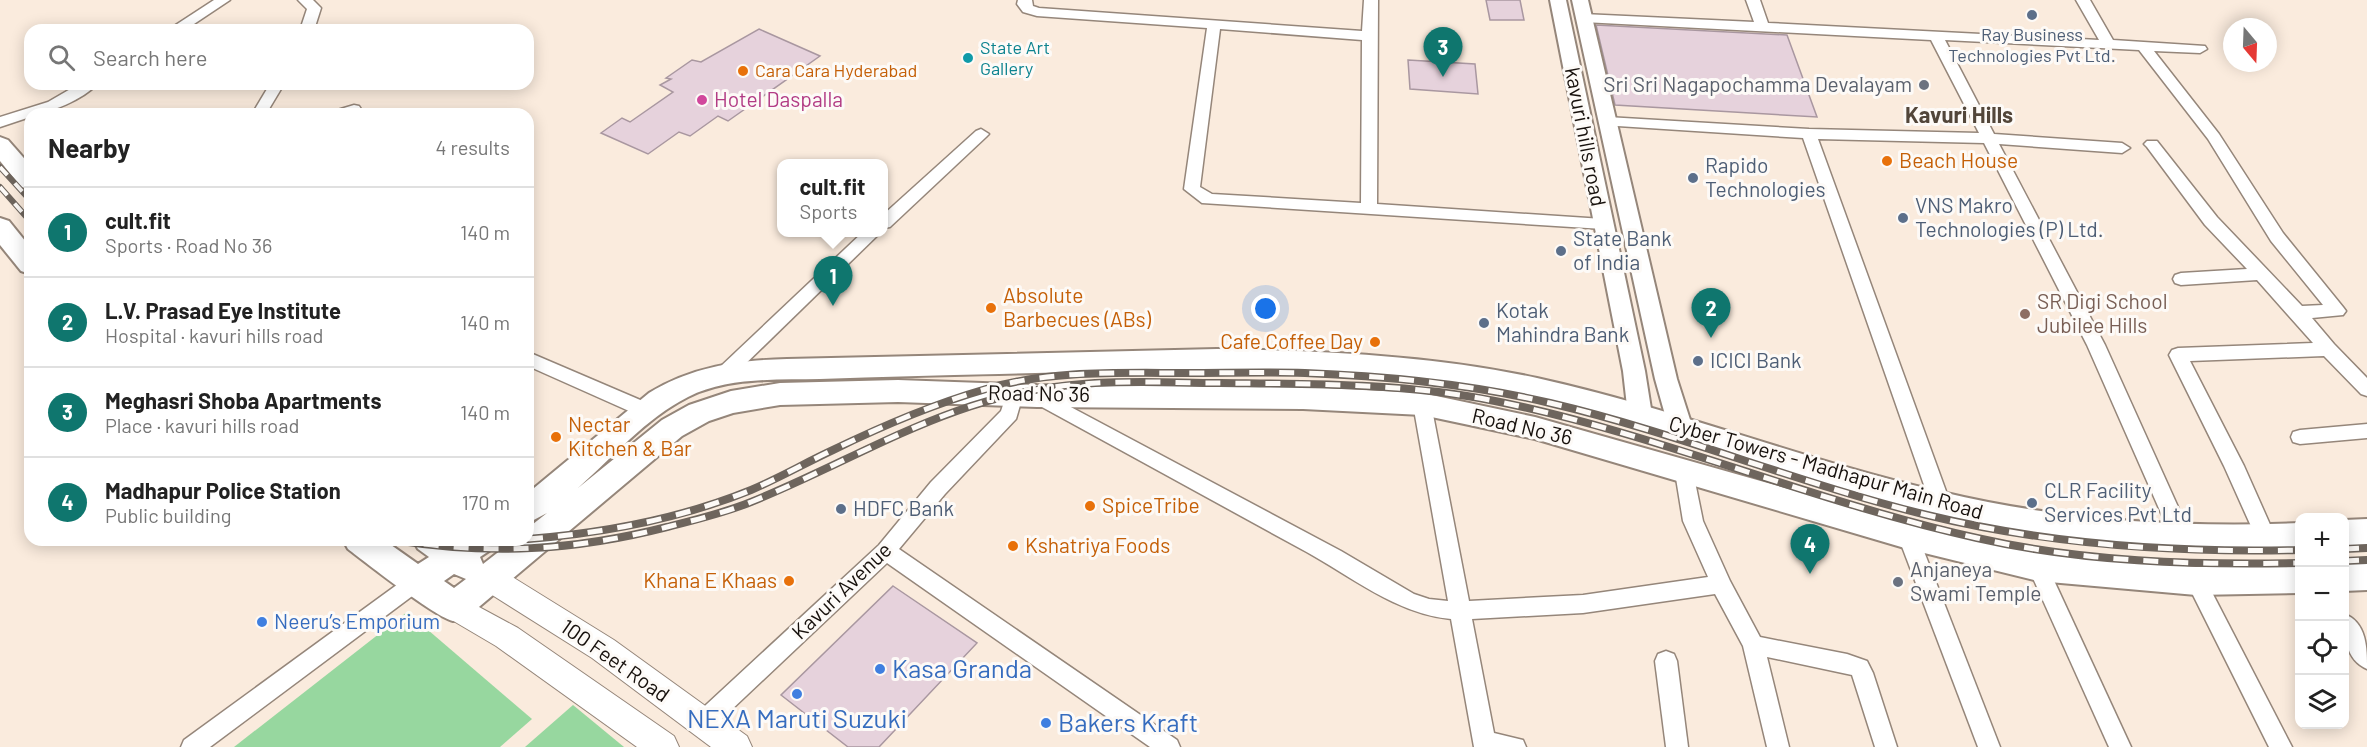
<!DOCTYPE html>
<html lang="en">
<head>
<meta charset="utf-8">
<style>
	body { margin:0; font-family:Barlow,sans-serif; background:#f2f2f2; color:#222 }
	.controls { position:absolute; right:18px; bottom:18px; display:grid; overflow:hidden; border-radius:12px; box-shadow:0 3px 15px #0003 }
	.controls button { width:54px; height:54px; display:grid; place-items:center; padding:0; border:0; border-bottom:2px solid #e0e0e0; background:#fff; color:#222; font:30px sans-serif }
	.compass { position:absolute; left:2223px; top:18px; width:54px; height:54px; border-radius:50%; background:#fff; box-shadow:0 3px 15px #0003; rotate:161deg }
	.you { position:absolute; left:1266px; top:309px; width:21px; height:21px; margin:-15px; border:4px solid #fff; border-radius:50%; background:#1a73e8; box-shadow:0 0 0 9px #1a73e833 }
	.badge { display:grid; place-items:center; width:39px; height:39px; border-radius:50%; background:#0f766e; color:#fff; font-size:20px; font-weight:700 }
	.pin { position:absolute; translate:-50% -50px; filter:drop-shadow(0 2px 3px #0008) }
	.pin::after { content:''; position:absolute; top:32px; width:21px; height:18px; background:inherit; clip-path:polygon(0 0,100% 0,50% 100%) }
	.popup { position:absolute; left:777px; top:159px; width:111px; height:78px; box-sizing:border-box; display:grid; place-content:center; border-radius:12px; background:#fff; filter:drop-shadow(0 2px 4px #0005); font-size:20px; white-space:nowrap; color:#767676 }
	.popup b { font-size:22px; color:#222 }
	.popup::after { content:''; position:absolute; left:50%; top:100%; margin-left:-12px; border:12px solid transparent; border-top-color:#fff }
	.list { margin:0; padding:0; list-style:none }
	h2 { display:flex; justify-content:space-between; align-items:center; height:78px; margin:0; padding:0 24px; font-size:26px }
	h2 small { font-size:20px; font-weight:400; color:#767676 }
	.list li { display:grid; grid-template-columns:39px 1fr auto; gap:18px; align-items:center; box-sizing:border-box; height:90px; padding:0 24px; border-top:2px solid #e0e0e0 }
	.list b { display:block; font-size:22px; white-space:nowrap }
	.list p { margin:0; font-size:20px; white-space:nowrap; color:#767676 }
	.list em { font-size:20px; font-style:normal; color:#767676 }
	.icon { flex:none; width:33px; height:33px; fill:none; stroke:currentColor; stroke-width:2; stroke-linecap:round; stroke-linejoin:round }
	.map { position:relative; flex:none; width:2367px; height:747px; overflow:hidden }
	.search { position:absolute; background:#fff; box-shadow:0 3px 15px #0003; left:24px; top:24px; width:510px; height:66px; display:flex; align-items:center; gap:15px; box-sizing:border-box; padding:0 21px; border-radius:18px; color:#767676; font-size:22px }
	.panel { position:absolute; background:#fff; box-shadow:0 3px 15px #0003; left:24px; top:108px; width:510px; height:438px; border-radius:18px }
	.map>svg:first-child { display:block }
	.green { fill:#97d79f }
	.building { fill:#e6d2dc; stroke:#a997a0; stroke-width:1.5 }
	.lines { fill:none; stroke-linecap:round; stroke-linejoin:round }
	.minor-casing { stroke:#95867a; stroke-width:3 }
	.tertiary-casing { stroke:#95867a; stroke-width:4 }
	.secondary-casing { stroke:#95867a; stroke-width:2 }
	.primary-casing { stroke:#95867a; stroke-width:4 }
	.minor { fill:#fff; fill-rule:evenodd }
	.tertiary { fill:#fff; fill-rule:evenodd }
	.secondary { fill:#fff; fill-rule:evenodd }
	.primary { fill:#fff; fill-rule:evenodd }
	.rail-far1-casing { stroke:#6e655d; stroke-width:6 }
	.rail-casing { stroke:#6e655d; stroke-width:8 }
	.rail-far1 { stroke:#fdfaf7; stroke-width:4; stroke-dasharray:11; stroke-linecap:butt }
	.rail { stroke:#fdfaf7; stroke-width:5; stroke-dasharray:15; stroke-linecap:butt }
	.service-dot { fill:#5c6f8a; stroke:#fdfaf7; stroke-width:2 }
	.culture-dot { fill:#0f9aa8; stroke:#fdfaf7; stroke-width:2 }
	.food-dot { fill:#e8710a; stroke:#fdfaf7; stroke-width:2 }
	.worship-dot { fill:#6b7280; stroke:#fdfaf7; stroke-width:2 }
	.hotel-dot { fill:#d1479c; stroke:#fdfaf7; stroke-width:2 }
	.education-dot { fill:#8d6e63; stroke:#fdfaf7; stroke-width:2 }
	.shop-dot { fill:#3f7fe0; stroke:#fdfaf7; stroke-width:2 }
	.labels { text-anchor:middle; stroke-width:6; stroke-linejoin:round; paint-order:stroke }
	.far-service-label { font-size:18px; fill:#4e5e75; stroke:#fdfaf7 }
	.far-culture-label { font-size:18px; fill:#0d838f; stroke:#fdfaf7; text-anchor:start }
	.far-food-label { font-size:18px; fill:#c56008; stroke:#fdfaf7; text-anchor:start }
	.worship-label { font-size:21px; fill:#5b616d; stroke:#fdfaf7; text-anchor:end }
	.hotel-label { font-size:21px; fill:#b23c85; stroke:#fdfaf7; text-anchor:start }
	.street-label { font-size:21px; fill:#16100c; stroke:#fdfaf7 }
	.food-label { font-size:21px; fill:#c56008; stroke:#fdfaf7; text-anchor:start }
	.service-label { font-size:21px; fill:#4e5e75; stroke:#fdfaf7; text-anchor:start }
	.education-label { font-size:21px; fill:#785e54; stroke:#fdfaf7; text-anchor:start }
	.shop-label { font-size:21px; fill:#366cbe; stroke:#fdfaf7; text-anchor:start }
	.neighbourhood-label { font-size:22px; font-weight:bold; fill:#52463a; stroke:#fdfaf7 }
	.near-shop-label { font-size:26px; fill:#366cbe; stroke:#fdfaf7; text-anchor:start }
</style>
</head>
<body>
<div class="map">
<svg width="2367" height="747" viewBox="0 0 2367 747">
	<rect width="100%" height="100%" fill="#faebdd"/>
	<g class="green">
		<path d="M407 612 532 719 500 747H234Z"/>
		<path d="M573 705 624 747H525Z"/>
	</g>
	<g class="building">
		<path d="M1486 0H1520L1524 20H1490Z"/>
		<path d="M1596 25 1787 35 1817 117 1615 105Z"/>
		<path d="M759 29 820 56 728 121 718 116 690 136 679 132 648 154 601 133 622 118 630 122 673 92 660 85 671 79 666 78 692 60 701 62Z"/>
		<path d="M1408 60 1475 64 1478 94 1410 89Z"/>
		<path d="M893 586 977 643 879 747H848L781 695Z"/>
	</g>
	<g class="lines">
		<g class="minor-casing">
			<g id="minor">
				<path d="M214 0H230L185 30H168Z"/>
				<path d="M298 0H313L321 8 314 30H300L307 9Z"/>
				<path d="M1018 0H1032L1033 6 1039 8 1362 31 1364 0H1378L1377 204 1603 219 1609 220 1611 224 1609 228 1603 229 1202 203 1184 189 1207 28 1037 16 1023 12 1017 4ZM1220 29 1362 40 1361 203 1212 194 1200 187Z"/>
				<path d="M1746 0H1760L1768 23 2099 40 2076 0H2090L2113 40 2205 46 2207 49 2200 53 2154 51 2219 134 2283 233 2343 307 2346 311 2343 315 2312 318 2334 344 2367 378V396L2361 394 2324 356 2190 361 2244 466 2276 538 2273 544 2266 546 2259 544 2224 466 2169 355 2172 350 2178 348 2313 343 2257 280 2181 285 2175 283 2173 279 2175 275 2181 273 2247 269 2205 225 2147 147 2144 144 2147 141H2157L2217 217 2302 306 2323 305 2271 241 2208 139 2139 50 1945 40 1994 134 2122 143 2130 148 2122 153 1999 144 2105 345 2192 538 2189 544 2182 546 2175 544 2172 538 2087 345 1984 143 1818 139 1951 505 1948 511 1941 513 1934 511 1931 505 1803 138 1602 125 1600 122 1602 119 1607 117 1809 129 1979 133 1931 40 1583 22 1576 18 1583 14 1754 22Z"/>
				<path d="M79 84H97C84 99 49 114 30 114V117L0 127V117L48 102Z"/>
				<path d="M270 84H284L266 114H252Z"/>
				<path d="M354 105 359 106 361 109 359 112 332 114 334 111Z"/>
				<path d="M981 129 989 134 986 137 890 227 884 228V214L976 131Z"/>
				<path d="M863 232H881L732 377 726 379 720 377 717 372 720 367Z"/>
				<path d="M528 352 652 405 654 410 652 415 645 417 638 415 528 366Z"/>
				<path d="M1014 388 1020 390 1023 395 1016 419 945 494 899 549 1177 740 1180 747H1150L887 563 710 730 702 733 694 730 691 723 694 716 879 545 931 482 1001 411 1008 390Z"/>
				<path d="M1037 389 1341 551 1414 594 1429 599 1448 601 1413 404 1416 399 1422 397 1428 399 1431 404 1469 601 1583 595 1708 577 1683 521 1675 472 1678 467 1685 464 1692 467 1703 521 1730 581 1760 637 1847 654 1867 661 1873 673 1897 747H1875L1852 675 1767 657 1789 747H1767L1743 646 1715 594 1583 613 1472 619 1494 733 1523 740 1526 747H1474L1451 619C1396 614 1351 576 1303 550 1212 500 1122 451 1031 401L1028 396 1031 391Z"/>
				<path d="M2367 424V438L2300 444 2293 442 2291 437 2293 432 2300 430Z"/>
				<path d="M1908 528 1915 530 1918 536 2000 747H1978L1898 536 1901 530Z"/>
				<path d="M2038 558 2045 561 2131 747H2109L2028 567 2031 561Z"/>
				<path d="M2196 572 2203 575 2292 747H2269L2186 581 2189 575Z"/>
				<path d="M416 573 423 576 426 582 423 588 210 747H181L184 740 409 576Z"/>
				<path d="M2344 614C2367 622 2367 649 2367 669 2345 660 2344 634 2344 614Z"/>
				<path d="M1666 651 1674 654 1677 661 1688 747H1666L1655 661 1658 654Z"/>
			</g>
		</g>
		<g class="tertiary-casing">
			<g id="tertiary">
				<path d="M1550 0H1566L1645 371 1652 415 1648 421 1640 424 1632 421 1628 415 1623 371Z"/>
				<path d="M1572 0H1588L1677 379 1693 429 1689 435 1681 438 1673 435 1669 429 1655 379Z"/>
			</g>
		</g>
		<g class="secondary-casing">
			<g id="secondary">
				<path d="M491 567 501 570 614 640 747 736 752 747H711L592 658 481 588 476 579 481 570Z"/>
				<path d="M455 594 518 628 674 736 679 747H637L496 646 445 616 440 607 445 598Z"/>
			</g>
		</g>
		<g class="primary-casing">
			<g id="primary">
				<path d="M0 137 8 140 30 165V189L21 187 0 161Z"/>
				<path d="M0 218 9 221 30 247V274L21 271 0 245Z"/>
				<path d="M1217 349C1323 351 1432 355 1537 378 1674 408 1805 461 1942 492 2059 520 2179 528 2300 523V549C2162 556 2026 541 1893 505 1772 472 1655 424 1533 399 1358 361 1176 370 999 374 939 375 879 377 820 379 776 380 728 377 688 397 646 418 613 457 578 488L662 420 689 405 731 391 780 383 898 380 1037 385 1303 387 1422 393 1535 417 1908 523 2038 553 2196 567 2300 565V593L2196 595 2038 581 1908 549 1535 439 1422 415 1303 409 1037 407 898 402 780 405 733 413 709 421 682 436 467 617C462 619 457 621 453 621 437 618 366 563 348 549L343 540H384L418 564 429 557 418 549 413 540H497L492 549 480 557 483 564 514 540H528V528L547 513 528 523V493L649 393C691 367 738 360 787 359ZM454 574 466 579 454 588 444 581Z"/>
				<path d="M2367 519V545L2344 546V520Z"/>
				<path d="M2367 562V590L2344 591V563Z"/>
			</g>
		</g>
		<use href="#minor" class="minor"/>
		<use href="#tertiary" class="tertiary"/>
		<use href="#secondary" class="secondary"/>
		<use href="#primary" class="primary"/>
		<g class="rail-far1-casing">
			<g id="rail-far1">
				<path d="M0 167 30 200"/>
				<path d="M0 187 30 221"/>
			</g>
		</g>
		<g class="rail-casing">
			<g id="rail">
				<path d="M528 539C604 533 680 519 751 490 779 478 805 463 833 450 882 426 934 404 986 389 1051 370 1119 373 1186 373 1226 373 1265 372 1305 373 1387 376 1470 384 1550 403 1678 433 1800 484 1927 515 2050 545 2174 553 2300 550"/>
				<path d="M394 540C490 555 573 551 667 527 695 520 724 513 751 502 867 455 953 393 1083 384 1129 380 1175 383 1220 383 1313 384 1404 383 1495 401 1659 434 1814 502 1977 538 2083 562 2192 565 2300 563"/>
				<path d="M2344 549 2367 548"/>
				<path d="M2344 561 2367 560"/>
			</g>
		</g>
		<use href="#rail-far1" class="rail-far1"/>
		<use href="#rail" class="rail"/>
	</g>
	<g class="service-dot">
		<circle cx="2032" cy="15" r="6"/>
		<circle cx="1693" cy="178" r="6"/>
		<circle cx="1903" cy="218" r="6"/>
		<circle cx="1561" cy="251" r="6"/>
		<circle cx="1484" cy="323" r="6"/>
		<circle cx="1698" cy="361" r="6"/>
		<circle cx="2032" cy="503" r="6"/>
		<circle cx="841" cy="509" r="6"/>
	</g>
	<circle class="culture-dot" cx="968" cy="58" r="6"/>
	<g class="food-dot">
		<circle cx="743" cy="71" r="6"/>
		<circle cx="1887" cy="161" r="6"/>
		<circle cx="991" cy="308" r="6"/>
		<circle cx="1375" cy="342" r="6"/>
		<circle cx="556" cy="437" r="6"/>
		<circle cx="1090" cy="506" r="6"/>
		<circle cx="1013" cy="546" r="6"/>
		<circle cx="789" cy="581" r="6"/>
	</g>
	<g class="worship-dot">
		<circle cx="1924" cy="85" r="6"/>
		<circle cx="1898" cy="582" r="6"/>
	</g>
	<circle class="hotel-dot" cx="702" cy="100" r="6"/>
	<circle class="education-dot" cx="2025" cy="314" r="6"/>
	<g class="shop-dot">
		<circle cx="262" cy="622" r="6"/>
		<circle cx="880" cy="669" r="6"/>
		<circle cx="797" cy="694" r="6"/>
		<circle cx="1046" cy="723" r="6"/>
	</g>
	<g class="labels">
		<g class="far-service-label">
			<text x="2032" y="41">Ray Business<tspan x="2032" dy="21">Technologies Pvt Ltd.</tspan></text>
		</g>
		<g class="far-culture-label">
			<text x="980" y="54">State Art<tspan x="980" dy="21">Gallery</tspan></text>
		</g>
		<g class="far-food-label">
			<text x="755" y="77">Cara Cara Hyderabad</text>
		</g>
		<g class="worship-label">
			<text x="1912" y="92">Sri Sri Nagapochamma Devalayam</text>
			<text x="1910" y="577" text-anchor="start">Anjaneya<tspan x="1910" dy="24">Swami Temple</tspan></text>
		</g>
		<g class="hotel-label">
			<text x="714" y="107">Hotel Daspalla</text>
		</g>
		<g class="street-label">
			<text transform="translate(1585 137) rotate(79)" y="7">kavuri hills road</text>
			<text transform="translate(1039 394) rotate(1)" y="7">Road No 36</text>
			<text transform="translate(1522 427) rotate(13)" y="7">Road No 36</text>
			<text transform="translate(1826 468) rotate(16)" y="7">Cyber Towers - Madhapur Main Road</text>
			<text transform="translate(842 591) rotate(-44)" y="7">Kavuri Avenue</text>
			<text transform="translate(615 661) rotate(35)" y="7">100 Feet Road</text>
		</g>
		<g class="food-label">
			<text x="1899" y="168">Beach House</text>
			<text x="1003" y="303">Absolute<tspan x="1003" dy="24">Barbecues (ABs)</tspan></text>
			<text x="1363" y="349" text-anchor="end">Cafe Coffee Day</text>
			<text x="568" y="432">Nectar<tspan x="568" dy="24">Kitchen &amp; Bar</tspan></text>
			<text x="1102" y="513">SpiceTribe</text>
			<text x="1025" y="553">Kshatriya Foods</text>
			<text x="777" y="588" text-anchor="end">Khana E Khaas</text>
		</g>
		<g class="service-label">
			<text x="1705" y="173">Rapido<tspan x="1705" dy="24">Technologies</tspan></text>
			<text x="1915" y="213">VNS Makro<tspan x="1915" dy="24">Technologies (P) Ltd.</tspan></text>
			<text x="1573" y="246">State Bank<tspan x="1573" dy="24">of India</tspan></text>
			<text x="1496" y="318">Kotak<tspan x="1496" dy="24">Mahindra Bank</tspan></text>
			<text x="1710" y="368">ICICI Bank</text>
			<text x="2044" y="498">CLR Facility<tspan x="2044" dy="24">Services Pvt Ltd</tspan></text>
			<text x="853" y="516">HDFC Bank</text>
		</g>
		<g class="education-label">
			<text x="2037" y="309">SR Digi School<tspan x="2037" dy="24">Jubilee Hills</tspan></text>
		</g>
		<g class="shop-label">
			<text x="274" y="629">Neeru’s Emporium</text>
		</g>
		<g class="neighbourhood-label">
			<text x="1959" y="123">Kavuri Hills</text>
		</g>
		<g class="near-shop-label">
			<text x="892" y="678">Kasa Granda</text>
			<text x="797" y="728" text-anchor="middle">NEXA Maruti Suzuki</text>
			<text x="1058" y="732">Bakers Kraft</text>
		</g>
	</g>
</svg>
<div class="controls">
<button>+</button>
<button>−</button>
<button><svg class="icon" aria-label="locate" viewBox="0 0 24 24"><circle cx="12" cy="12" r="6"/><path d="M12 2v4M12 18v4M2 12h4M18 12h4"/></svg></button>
<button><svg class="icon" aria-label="layers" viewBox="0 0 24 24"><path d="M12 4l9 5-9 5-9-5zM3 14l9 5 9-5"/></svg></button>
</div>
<svg class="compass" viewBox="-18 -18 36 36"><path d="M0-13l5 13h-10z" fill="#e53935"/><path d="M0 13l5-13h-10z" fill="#767676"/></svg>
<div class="you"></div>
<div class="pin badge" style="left:833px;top:306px">1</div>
<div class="popup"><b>cult.fit</b>Sports</div>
<div class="pin badge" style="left:1711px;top:338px">2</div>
<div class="pin badge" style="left:1443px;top:77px">3</div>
<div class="pin badge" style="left:1810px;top:574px">4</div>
<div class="search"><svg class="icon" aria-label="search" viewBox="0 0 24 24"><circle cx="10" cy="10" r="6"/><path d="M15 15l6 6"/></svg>Search here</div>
<section class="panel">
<h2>Nearby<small>4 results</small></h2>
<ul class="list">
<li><span class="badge">1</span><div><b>cult.fit</b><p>Sports · Road No 36</p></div><em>140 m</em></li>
<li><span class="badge">2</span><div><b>L.V. Prasad Eye Institute</b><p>Hospital · kavuri hills road</p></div><em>140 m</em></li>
<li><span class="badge">3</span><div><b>Meghasri Shoba Apartments</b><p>Place · kavuri hills road</p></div><em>140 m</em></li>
<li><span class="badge">4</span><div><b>Madhapur Police Station</b><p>Public building</p></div><em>170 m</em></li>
</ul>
</section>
</div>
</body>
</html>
